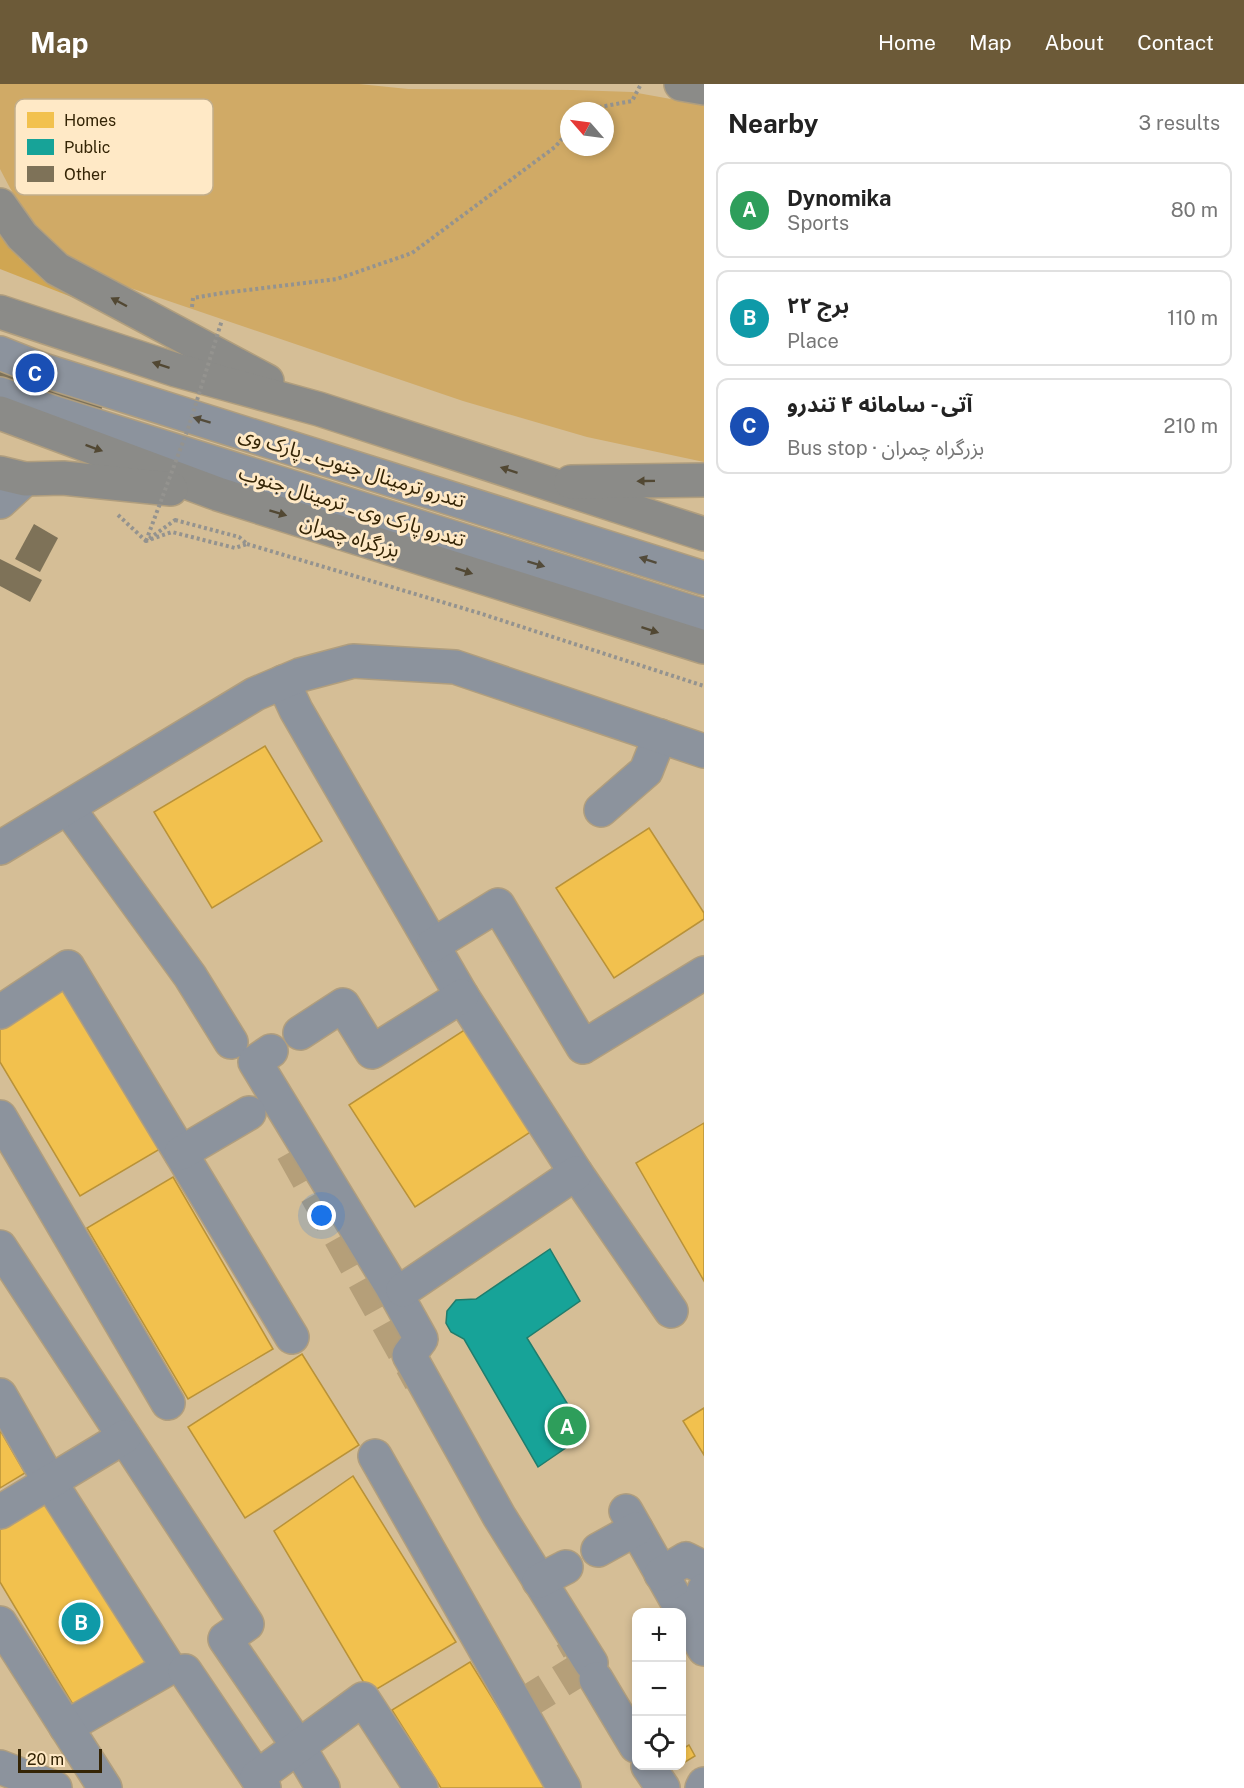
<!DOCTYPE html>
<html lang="en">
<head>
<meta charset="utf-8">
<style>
	body { margin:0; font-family:"Public Sans","Noto Sans Arabic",sans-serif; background:#f6f6f6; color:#222 }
	.controls { position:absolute; right:18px; bottom:18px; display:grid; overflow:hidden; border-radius:12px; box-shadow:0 3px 9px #0003 }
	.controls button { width:54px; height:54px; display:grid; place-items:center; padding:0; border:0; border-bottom:2px solid #e0e0e0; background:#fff; color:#222; font:30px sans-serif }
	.compass { position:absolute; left:560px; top:18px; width:54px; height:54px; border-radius:50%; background:#fff; box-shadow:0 3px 9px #0003; rotate:298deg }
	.scale { position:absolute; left:18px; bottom:15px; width:84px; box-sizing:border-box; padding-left:6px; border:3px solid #342405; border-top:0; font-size:16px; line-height:21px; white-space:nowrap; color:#342405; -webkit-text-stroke:4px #ffe9c6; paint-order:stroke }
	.you { position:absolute; left:322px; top:1132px; width:21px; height:21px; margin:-15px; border:4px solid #fff; border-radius:50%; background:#1a73e8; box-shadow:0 0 0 9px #1a73e833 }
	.badge { display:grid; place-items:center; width:39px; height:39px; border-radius:50%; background:#6c5a38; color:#fff; font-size:20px; font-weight:700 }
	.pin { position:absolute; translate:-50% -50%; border:3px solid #fff; box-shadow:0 2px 6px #0006 }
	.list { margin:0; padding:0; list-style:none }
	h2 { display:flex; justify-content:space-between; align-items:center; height:78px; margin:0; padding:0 24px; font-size:26px }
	h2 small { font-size:20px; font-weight:400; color:#767676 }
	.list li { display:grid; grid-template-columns:39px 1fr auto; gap:18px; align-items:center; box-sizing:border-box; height:96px; margin:0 12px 12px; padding:0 12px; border:2px solid #e0e0e0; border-radius:12px }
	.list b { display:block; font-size:22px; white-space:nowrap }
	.list p { margin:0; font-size:20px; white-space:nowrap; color:#767676 }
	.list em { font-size:20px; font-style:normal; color:#767676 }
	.icon { flex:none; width:33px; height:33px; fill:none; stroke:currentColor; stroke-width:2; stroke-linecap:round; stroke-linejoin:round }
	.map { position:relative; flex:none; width:704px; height:1704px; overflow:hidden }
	header { display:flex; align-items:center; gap:36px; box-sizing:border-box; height:84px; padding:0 30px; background:#6c5a38; color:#fff }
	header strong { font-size:28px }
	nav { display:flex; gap:33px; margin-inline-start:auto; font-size:21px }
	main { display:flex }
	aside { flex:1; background:#fff }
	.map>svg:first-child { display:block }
	.green { fill:#d0aa66; fill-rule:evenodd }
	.forest { fill:#d0a652 }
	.homes { fill:#f2c14e; stroke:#b99238; stroke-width:1.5 }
	.public { fill:#17a398; stroke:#207d6c; stroke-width:1.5 }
	.building { fill:#7e7258 }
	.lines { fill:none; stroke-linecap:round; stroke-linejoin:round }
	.minor-tunnel { stroke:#b59f79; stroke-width:33; stroke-dasharray:33 16; stroke-linecap:butt }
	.minor-casing { stroke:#b09e7e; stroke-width:36 }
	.highway-casing { stroke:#b09e7e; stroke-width:36 }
	.path { stroke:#94938f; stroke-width:4; stroke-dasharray:3 3; stroke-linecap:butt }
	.minor { stroke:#8c939d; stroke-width:33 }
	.highway { stroke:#8b8b88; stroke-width:33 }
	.path-bridge { stroke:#94938f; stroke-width:4; stroke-dasharray:3 3; stroke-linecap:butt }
	.oneway { fill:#524833 }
	.oneway2 { fill:#534b3a }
	.labels { text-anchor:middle; stroke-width:6; stroke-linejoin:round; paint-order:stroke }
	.street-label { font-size:20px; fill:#342405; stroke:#ffe9c6 }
	.key { fill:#ffe9c6; stroke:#c2ae8c; stroke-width:1.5 }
	.key-label { font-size:16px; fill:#342405 }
</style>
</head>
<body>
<header>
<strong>Map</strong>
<nav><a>Home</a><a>Map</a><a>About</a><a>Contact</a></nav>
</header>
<main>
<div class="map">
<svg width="704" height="1704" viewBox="0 0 704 1704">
	<rect width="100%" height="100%" fill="#d5be96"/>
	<path class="green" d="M0 0H359L408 5 573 6 632 8 704 21V378L587 353 463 317 101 194 65 172 32 139 10 104 0 85ZM569 27H605V63H569Z"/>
	<path class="forest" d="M0 148 20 175 53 198 105 226 0 185Z"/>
	<g class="homes">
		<path d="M265 662 322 757 212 824 154 728Z"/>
		<path d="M649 744 704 829V835L614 894 556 804Z"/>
		<path d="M63 890 165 1062 80 1112 0 978V928Z"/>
		<path d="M469 943 535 1045 415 1123 349 1021Z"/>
		<path d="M704 1039V1197L636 1079Z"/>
		<path d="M173 1093 273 1265 188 1315 87 1144Z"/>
		<path d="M302 1270 359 1361 245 1434 188 1343Z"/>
		<path d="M704 1324V1371L683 1337Z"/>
		<path d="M0 1346 25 1389 0 1404Z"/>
		<path d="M353 1392 456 1558 370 1609 274 1447Z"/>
		<path d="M61 1407 163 1578 78 1629 0 1498V1443Z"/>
		<path d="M470 1578 548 1704H441L392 1626Z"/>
		<path d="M689 1661 695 1672 682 1680V1665Z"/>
	</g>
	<path class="public" d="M550 1165 580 1217 527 1254 586 1350 538 1383 464 1255 451 1248 446 1239 447 1227 456 1216 476 1215Z"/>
	<g class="building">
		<path d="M0 273 106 313 98 335 0 301Z"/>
		<path d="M34 440 58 454 40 488 15 475Z"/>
		<path d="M0 475 42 496 30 518 0 502Z"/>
	</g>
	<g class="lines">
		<g class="minor-tunnel">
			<path d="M292 1067 420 1297"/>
			<path d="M519 1623 587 1581 571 1553"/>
		</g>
		<g class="minor-casing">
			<g id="minor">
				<path d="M0 269 43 286 704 494"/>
				<path d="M0 310 58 330 704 532"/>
				<path d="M0 418 25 395"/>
				<path d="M283 598 296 626 462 912 576 1089 671 1227"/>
				<path d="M68 724 190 892 231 958"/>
				<path d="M601 726 646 687 660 652"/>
				<path d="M0 764 255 610 300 591 353 577 455 583 704 667"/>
				<path d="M433 861 498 821 583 963 704 889"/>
				<path d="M0 928 68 883 292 1253"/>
				<path d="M300 949 343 921 372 968 462 912"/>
				<path d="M271 967 255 978 392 1203 421 1255 409 1271 499 1432 591 1579"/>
				<path d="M0 1033 168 1319"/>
				<path d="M181 1069 249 1029"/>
				<path d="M0 1163 247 1540 225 1555 298 1662 323 1704"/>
				<path d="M403 1206 576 1089"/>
				<path d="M0 1311 50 1398 169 1584 66 1643"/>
				<path d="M375 1372 564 1704"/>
				<path d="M626 1427 704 1565"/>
				<path d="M0 1428 124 1353"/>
				<path d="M598 1466 636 1445"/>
				<path d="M661 1490 686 1475 700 1482"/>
				<path d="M539 1497 566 1483"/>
				<path d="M684 1529 700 1519 704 1506"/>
				<path d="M0 1539 105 1704"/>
				<path d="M185 1587 264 1704"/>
				<path d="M596 1595 636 1662"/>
				<path d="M648 1682 663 1704"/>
				<path d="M0 1683 55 1704"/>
				<path d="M257 1693 363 1615 421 1704"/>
				<path d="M702 1704 704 1700"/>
			</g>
		</g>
		<g class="highway-casing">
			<g id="highway">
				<path d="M681 0 704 4"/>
				<path d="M0 121 22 152 57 185 267 297"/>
				<path d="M0 228 176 286 319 325 704 450"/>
				<path d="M0 329 218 410 704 563"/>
				<path d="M0 389 25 395 63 394 171 405"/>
				<path d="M571 398 704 396"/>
			</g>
		</g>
		<g class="path">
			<path d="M588 27 589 25 632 17 641 0"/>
			<path d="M192 223 193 214 223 209 337 195 412 169 555 63 569 47"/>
			<path d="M118 431 146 457"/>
			<path d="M175 436 239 453 247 460 235 464 172 448 146 457Z"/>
			<path d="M247 460 479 529 704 602"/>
		</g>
		<use href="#minor" class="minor"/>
		<use href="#highway" class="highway"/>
		<path class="path-bridge" d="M146 457 189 342 222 236"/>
	</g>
	<defs><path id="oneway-solid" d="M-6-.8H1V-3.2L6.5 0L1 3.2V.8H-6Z" transform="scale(1.5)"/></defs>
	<g class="oneway">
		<use href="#oneway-solid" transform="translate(119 218) rotate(-152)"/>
		<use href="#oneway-solid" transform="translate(161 281) rotate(-162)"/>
		<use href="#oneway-solid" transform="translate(94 364) rotate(20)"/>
		<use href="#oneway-solid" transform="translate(509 386) rotate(-162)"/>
		<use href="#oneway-solid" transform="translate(646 397) rotate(179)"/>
		<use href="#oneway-solid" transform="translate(278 429) rotate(17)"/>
		<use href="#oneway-solid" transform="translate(464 487) rotate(18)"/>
		<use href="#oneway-solid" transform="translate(650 546) rotate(18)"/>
	</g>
	<g class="oneway2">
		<use href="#oneway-solid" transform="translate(202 336) rotate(-163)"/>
		<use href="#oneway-solid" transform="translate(648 476) rotate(-162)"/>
		<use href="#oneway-solid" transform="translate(536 480) rotate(17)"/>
	</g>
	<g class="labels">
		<g class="street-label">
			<text transform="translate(352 383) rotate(17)" y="7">تندرو ترمینال جنوب ـ پارک وی</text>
			<text transform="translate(352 422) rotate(17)" y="7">تندرو پارک وی ـ ترمینال جنوب</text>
			<text transform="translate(350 452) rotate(17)" y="7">بزرگراه چمران</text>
		</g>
	</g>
	<rect x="15" y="15" width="198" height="96" rx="9" class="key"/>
	<rect x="27" y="28" width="27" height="16" fill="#f2c14e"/>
	<rect x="27" y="55" width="27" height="16" fill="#17a398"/>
	<rect x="27" y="82" width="27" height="16" fill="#7e7258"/>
	<g class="key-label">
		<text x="64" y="42">Homes</text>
		<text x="64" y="69">Public</text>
		<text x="64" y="96">Other</text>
	</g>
</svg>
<div class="controls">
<button>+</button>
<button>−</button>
<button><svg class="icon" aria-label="locate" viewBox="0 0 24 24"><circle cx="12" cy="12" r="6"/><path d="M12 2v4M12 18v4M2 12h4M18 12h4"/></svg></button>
</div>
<svg class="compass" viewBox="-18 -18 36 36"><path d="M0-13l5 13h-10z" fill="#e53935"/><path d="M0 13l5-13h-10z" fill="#767676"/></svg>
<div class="scale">20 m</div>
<div class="you"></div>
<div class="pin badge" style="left:567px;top:1342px;background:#2e9e5b">A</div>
<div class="pin badge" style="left:81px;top:1538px;background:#0f9aa8">B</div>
<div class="pin badge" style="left:35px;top:289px;background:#1a4fb4">C</div>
</div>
<aside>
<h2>Nearby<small>3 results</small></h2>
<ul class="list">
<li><span class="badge" style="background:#2e9e5b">A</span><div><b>Dynomika</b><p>Sports</p></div><em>80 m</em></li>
<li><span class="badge" style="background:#0f9aa8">B</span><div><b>برج ۲۲</b><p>Place</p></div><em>110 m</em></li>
<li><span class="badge" style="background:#1a4fb4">C</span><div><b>آتی - سامانه ۴ تندرو</b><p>Bus stop · بزرگراه چمران</p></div><em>210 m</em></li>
</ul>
</aside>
</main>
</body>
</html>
